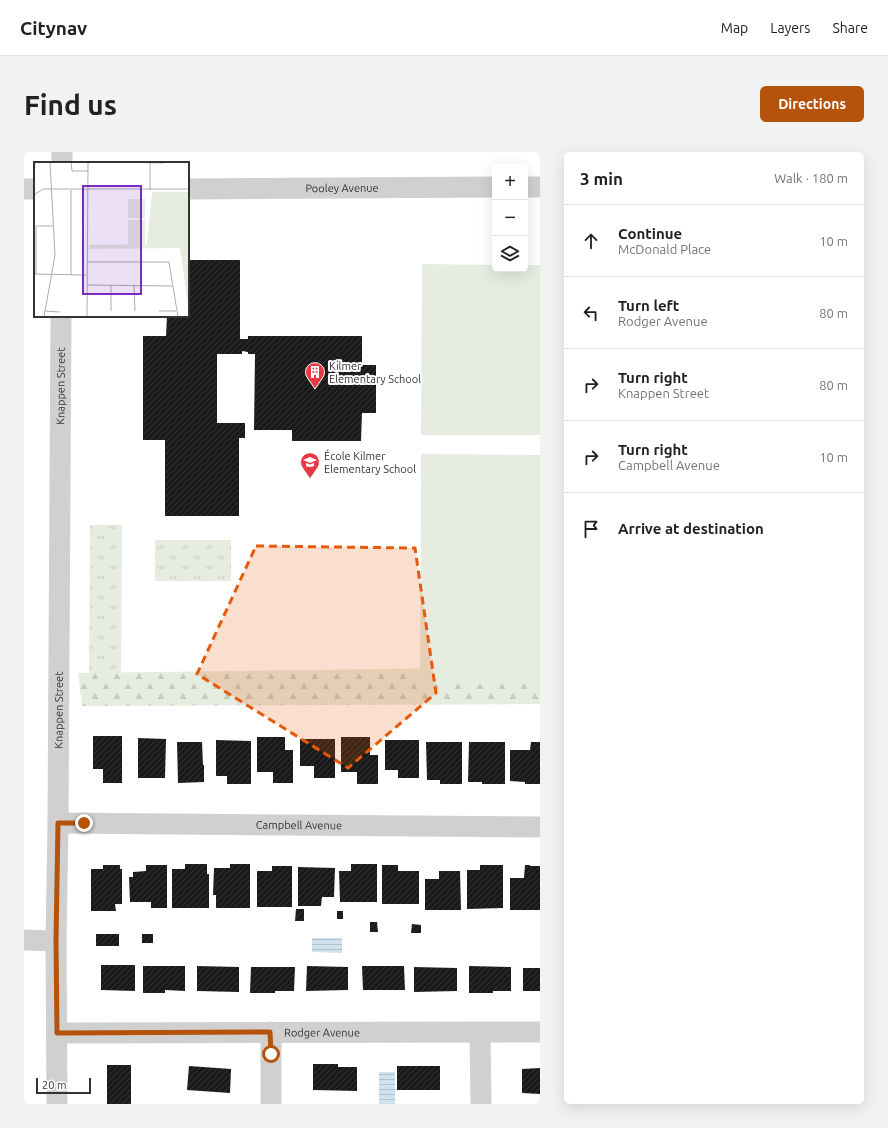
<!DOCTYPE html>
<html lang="en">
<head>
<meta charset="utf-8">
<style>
	body { margin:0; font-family:Ubuntu,sans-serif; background:#f2f2f2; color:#202124 }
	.controls { position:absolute; right:12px; top:12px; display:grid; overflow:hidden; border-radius:6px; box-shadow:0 4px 16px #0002 }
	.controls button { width:36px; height:36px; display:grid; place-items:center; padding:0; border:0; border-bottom:1px solid #e0e0e0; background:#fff; color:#202124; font:20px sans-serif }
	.scale { position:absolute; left:12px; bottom:10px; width:55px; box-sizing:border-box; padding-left:4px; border:2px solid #333; border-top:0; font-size:11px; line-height:14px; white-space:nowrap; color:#333; -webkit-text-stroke:3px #fff; paint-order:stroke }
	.stop { position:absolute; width:12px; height:12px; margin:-9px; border:3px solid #b45309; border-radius:50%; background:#fff }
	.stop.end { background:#b45309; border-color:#fff; box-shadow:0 1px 4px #0008 }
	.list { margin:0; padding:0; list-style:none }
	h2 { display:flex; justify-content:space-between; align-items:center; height:52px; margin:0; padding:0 16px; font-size:17px }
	h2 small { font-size:13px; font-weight:400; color:#757577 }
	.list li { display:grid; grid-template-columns:26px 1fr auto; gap:12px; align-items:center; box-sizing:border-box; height:72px; padding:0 16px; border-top:1px solid #e0e0e0 }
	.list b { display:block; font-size:15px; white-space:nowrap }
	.list p { margin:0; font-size:13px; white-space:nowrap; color:#757577 }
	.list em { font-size:13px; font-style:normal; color:#757577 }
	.icon { flex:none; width:22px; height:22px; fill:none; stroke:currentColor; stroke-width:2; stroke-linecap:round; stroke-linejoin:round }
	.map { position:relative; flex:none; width:516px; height:952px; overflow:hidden; border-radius:6px }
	header { display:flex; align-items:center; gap:24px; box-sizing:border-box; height:56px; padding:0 20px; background:#fff; border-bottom:1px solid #e0e0e0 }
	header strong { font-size:19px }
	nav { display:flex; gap:22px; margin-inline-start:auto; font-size:14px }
	.intro { display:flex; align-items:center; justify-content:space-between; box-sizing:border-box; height:96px; padding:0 24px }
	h1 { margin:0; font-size:28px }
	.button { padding:10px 18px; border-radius:6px; background:#b45309; color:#fff; font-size:14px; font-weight:700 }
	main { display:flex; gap:24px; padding:0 24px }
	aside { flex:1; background:#fff; border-radius:6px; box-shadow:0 4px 16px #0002 }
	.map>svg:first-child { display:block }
	.grass { fill:url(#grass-tufts) }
	.forest { fill:url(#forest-firs) }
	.pitch { fill:#e6ecdf }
	.water { fill:url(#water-rules) }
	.building { fill:url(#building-hatch) }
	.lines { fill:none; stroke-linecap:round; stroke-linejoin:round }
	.minor { stroke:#d0d0d0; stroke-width:21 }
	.route { stroke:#b45309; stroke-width:5 }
	.marked { fill:#e8590c; fill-opacity:0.2; stroke:#e8590c; stroke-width:3; stroke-dasharray:8 5; stroke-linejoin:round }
	.labels { text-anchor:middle; stroke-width:4; stroke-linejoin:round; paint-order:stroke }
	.street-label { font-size:11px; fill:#333; stroke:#fff }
	.poi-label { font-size:11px; fill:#333; stroke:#fff; text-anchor:start }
	.inset-road { fill:none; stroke:#adadad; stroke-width:1 }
	.view { fill:#7b2cbf; fill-opacity:0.15; stroke:#7b2cbf; stroke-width:2 }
	.inset-edge { fill:none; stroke:#333; stroke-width:2 }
</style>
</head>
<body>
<header>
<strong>Citynav</strong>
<nav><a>Map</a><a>Layers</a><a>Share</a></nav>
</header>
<div class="intro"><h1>Find us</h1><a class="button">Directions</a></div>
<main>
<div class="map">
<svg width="516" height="952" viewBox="0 0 516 952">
	<defs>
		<pattern id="grass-tufts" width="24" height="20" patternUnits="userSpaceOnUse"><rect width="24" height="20" fill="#e6ecdf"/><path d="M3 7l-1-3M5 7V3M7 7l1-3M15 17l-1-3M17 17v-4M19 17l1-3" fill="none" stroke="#c6cbc0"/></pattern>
		<pattern id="forest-firs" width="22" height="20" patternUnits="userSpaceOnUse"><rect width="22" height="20" fill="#e6ecdf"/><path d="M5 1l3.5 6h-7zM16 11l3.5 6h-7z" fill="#c6cbc0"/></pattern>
		<pattern id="water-rules" width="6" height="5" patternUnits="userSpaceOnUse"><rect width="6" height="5" fill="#cfe2ee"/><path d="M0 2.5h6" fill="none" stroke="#b2c2cd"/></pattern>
		<pattern id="building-hatch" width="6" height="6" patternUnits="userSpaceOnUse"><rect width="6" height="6" fill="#1a1a1a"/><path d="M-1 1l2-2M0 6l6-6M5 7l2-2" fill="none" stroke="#333"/></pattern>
	</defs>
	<rect width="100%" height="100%" fill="#fff"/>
	<g class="grass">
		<path d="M66 373H98L97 531H65Z"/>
		<rect x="131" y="388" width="76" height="41"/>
	</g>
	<path class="forest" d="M516 515V552L58 554 54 521Z"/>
	<g class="pitch">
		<path d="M398 112 471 113V117H501V113H516V283H397Z"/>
		<path d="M397 302 516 303V532L396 531Z"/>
	</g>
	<g class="water">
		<path d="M288 786H318V801L288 800Z"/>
		<rect x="355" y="920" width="16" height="32"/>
	</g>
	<g class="building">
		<path d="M164 108H216V187H224V184H338V213H352V261H338L337 289H268V278H230L231 202H224V200L218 199V202H193V271H221V286H215V364H141V288H119V184H142L143 164H164Z"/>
		<path d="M69 584H98V631H79V617H69Z"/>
		<path d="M233 585H261V598H269V631H249V620H233Z"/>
		<path d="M317 585H346V603H354V632H333V620H317Z"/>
		<path d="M114 586 142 587 141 626H114Z"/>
		<path d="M276 587H311V626H290V614H276Z"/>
		<path d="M192 588 227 589V632H203V624H192Z"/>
		<path d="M361 588H395V626H374V618H361Z"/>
		<path d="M153 590H178L179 613H180V630L154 631Z"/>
		<path d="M402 590H438V632H416V628H403Z"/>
		<path d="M445 590H481V632H458V630H444Z"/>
		<path d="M507 590H516V632H501V630L486 629V598H506Z"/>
		<path d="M161 712H183V722H185V756H148V717H161Z"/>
		<path d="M206 712H226V756H192V743H189L190 716H206Z"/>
		<path d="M327 712H353V750H316L315 719H327Z"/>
		<path d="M79 713H96V717H98V752H91L92 759H67V717H79Z"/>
		<path d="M122 713H143V756H127V750H106L105 725H109V720L122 719Z"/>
		<path d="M358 713H374V719H395V752H358Z"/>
		<path d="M456 713H479V756L443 757V718H456Z"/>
		<path d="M501 713H506V714H516V758H486V726H500Z"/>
		<path d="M248 714H268V755H233V719H248Z"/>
		<path d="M274 715 311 716 310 745H298L297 754H274Z"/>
		<path d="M415 719H436L437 758H401V727H415Z"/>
		<path d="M272 757H280V769H271Z"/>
		<rect x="313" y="759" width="6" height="8"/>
		<path d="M346 770H353L354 780H346Z"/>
		<path d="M388 772 397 773V781H387Z"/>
		<rect x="72" y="782" width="23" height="12"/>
		<rect x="118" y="782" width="11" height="9"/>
		<path d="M77 813H111V839L77 838Z"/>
		<path d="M119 814H161V839L141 838V841H119Z"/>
		<path d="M173 814 215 815V840L173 839Z"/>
		<path d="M283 814 324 815V838L282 839Z"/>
		<path d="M338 814H380L381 838H339Z"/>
		<path d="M445 814 487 815V839H469V841H445Z"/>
		<path d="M227 815H271L270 839H251V841H226Z"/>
		<path d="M390 815 433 816V839L390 840Z"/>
		<rect x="499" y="816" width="17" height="23"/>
		<path d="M289 912H314V915H333V939L289 938Z"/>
		<rect x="83" y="913" width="24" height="39"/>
		<path d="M165 914 207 917 206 941 163 938Z"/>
		<rect x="373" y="914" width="43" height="24"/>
		<path d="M516 916V942L498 941V917Z"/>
	</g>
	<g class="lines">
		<g class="minor">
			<path d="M38 11V0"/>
			<path d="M501 35H516"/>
			<path d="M0 37H11"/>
			<path id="s1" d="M164 37 471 35"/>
			<path id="s2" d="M34 671 516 675"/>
			<path d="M0 788 32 789"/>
			<path d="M247 880V952"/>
			<path d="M456 880 457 952"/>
			<path id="s3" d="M33 881 516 880"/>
			<path id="s4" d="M33 952 32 789 34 671 37 164"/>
		</g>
	</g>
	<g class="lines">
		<path class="route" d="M60 671H34L32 788 33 881 246 880 247 902"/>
	</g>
	<path class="marked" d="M232 394 391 396 412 541 324 616 173 522Z"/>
	<defs>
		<g id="building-pin" transform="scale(1)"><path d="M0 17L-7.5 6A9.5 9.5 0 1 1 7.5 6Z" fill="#e63946" stroke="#fff"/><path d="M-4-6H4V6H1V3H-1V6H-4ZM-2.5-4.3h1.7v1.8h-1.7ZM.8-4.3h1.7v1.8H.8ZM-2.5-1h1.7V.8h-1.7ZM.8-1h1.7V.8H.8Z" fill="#fff"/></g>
		<g id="school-pin" transform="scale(1)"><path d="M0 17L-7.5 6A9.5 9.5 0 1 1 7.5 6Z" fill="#e63946" stroke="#fff"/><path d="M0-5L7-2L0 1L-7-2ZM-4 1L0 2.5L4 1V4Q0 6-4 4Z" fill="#fff"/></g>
	</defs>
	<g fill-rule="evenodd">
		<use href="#building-pin" x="291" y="220"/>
		<use href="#school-pin" x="286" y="310"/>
	</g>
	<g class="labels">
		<g class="street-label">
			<text dy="4" stroke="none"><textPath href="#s1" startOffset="154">Pooley Avenue</textPath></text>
			<text dy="4" stroke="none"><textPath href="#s4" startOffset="718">Knappen Street</textPath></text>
			<text dy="4" stroke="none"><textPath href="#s4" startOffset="394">Knappen Street</textPath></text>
			<text dy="4" stroke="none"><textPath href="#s2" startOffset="241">Campbell Avenue</textPath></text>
			<text dy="4" stroke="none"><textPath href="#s3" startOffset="265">Rodger Avenue</textPath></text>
		</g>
		<g class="poi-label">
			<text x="305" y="218">Kilmer<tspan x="305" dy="13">Elementary School</tspan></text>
			<text x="300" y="308">École Kilmer<tspan x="300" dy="13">Elementary School</tspan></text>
		</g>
	</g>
	<g transform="translate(10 10)">
		<rect width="155" height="155" fill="#fff"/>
		<path d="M118 30H155V150L146 86 55 87V83L113 82Z" fill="#e6ecdf"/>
		<path d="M94 37H111V56H94ZM94 58H111V84H94Z" fill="#e6ecdf"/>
		<path class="inset-road" d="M37 0 38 9H54M82 0 130 1M0 17 1 0M116 28V0M0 33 9 27H155M53 100H135L144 155M0 112 52 113M2 112V64H19M37 113V28M53 123 138 124M77 123V149M100 123 101 149M11 149 26 150M125 149H142M10 155 21 93 16 0M53 155 54 0"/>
		<path class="view" d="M49 24H107V132H49Z"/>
		<rect width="155" height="155" class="inset-edge"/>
	</g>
</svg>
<div class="controls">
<button>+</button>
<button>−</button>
<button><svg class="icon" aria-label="layers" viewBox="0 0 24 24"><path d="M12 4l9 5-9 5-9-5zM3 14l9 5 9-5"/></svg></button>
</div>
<div class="scale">20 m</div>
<div class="stop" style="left:247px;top:902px"></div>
<div class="stop end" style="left:60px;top:671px"></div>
</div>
<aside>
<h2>3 min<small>Walk · 180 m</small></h2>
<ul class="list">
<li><svg class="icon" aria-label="ahead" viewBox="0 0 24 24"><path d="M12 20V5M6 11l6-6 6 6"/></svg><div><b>Continue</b><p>McDonald Place</p></div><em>10 m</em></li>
<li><svg class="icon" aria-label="left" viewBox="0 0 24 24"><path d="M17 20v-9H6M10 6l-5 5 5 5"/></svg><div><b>Turn left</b><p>Rodger Avenue</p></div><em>80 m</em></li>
<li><svg class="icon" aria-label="right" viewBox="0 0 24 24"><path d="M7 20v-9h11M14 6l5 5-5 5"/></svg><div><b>Turn right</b><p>Knappen Street</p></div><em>80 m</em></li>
<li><svg class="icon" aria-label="right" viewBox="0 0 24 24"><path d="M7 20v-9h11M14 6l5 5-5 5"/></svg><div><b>Turn right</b><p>Campbell Avenue</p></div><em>10 m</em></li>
<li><svg class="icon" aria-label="arrive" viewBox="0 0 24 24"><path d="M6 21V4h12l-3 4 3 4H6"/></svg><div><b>Arrive at destination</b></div></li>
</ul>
</aside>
</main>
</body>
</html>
